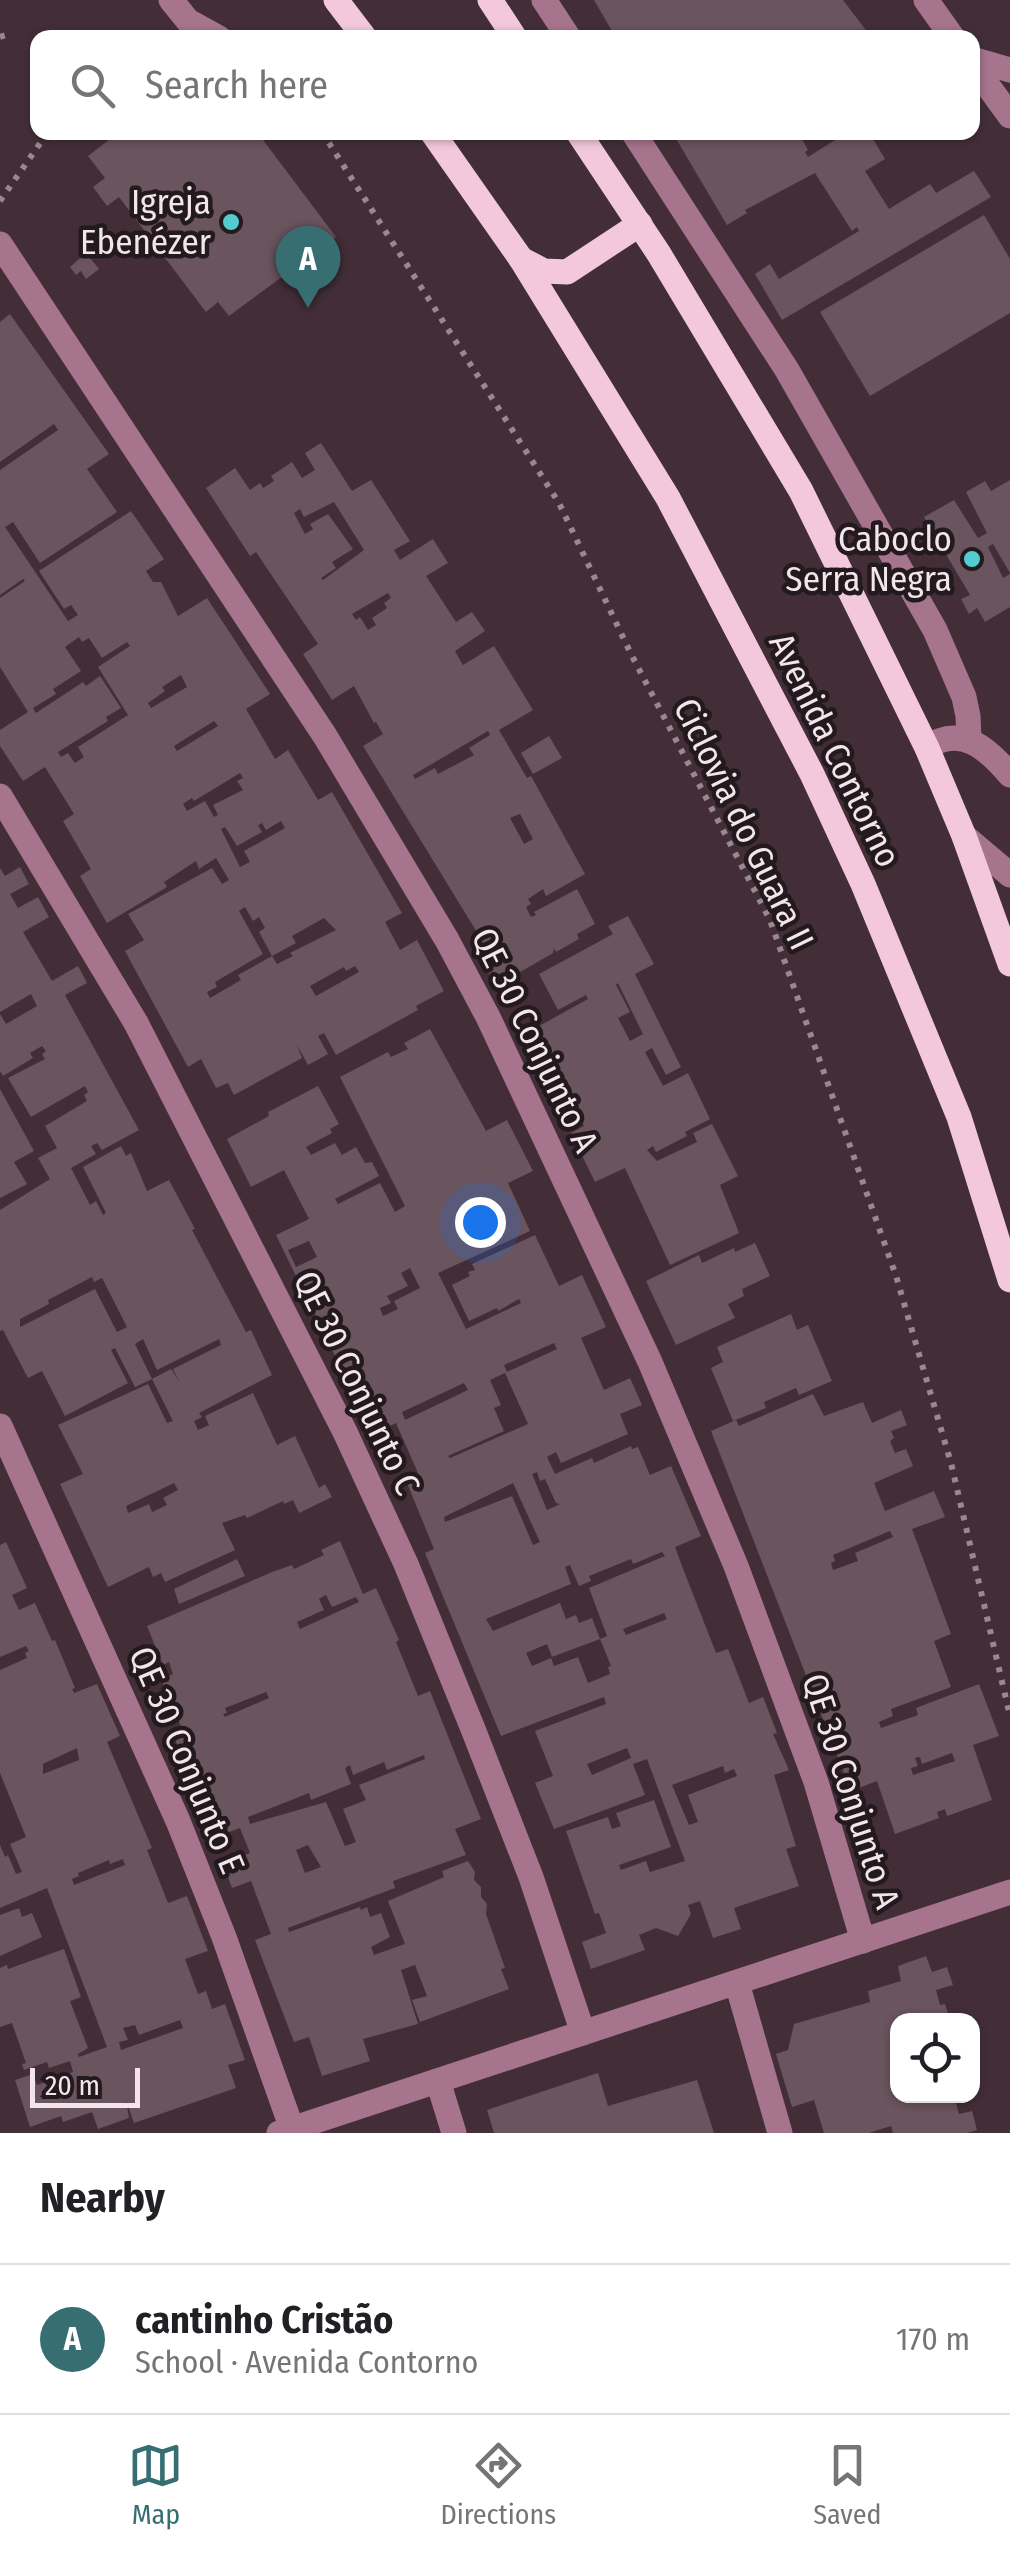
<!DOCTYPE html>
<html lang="en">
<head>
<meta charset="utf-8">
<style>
	body { margin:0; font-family:"Fira Sans Condensed",sans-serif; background:#f6f6f6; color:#202124 }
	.controls { position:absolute; right:30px; bottom:30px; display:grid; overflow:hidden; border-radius:20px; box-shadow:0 2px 8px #0004 }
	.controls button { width:90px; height:90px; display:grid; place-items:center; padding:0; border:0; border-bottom:2px solid #e0e0e0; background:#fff; color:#202124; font:50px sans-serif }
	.scale { position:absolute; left:30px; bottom:25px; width:110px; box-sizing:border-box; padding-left:10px; border:5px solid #f3e5eb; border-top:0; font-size:28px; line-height:35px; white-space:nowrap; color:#f3e5eb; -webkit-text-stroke:8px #231a1e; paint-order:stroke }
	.you { position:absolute; left:480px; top:1222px; width:35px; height:35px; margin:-25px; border:8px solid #fff; border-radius:50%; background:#1a73e8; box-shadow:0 0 0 15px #1a73e833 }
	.badge { display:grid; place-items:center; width:65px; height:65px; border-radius:50%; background:#366e72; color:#fff; font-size:32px; font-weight:700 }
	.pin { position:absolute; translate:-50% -82px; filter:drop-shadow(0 2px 5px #0008) }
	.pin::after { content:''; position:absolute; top:52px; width:35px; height:30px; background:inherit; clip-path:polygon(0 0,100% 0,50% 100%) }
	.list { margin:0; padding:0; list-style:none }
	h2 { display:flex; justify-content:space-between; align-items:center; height:130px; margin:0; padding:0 40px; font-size:42px }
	h2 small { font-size:32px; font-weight:400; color:#757577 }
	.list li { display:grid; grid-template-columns:65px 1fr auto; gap:30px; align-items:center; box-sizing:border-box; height:150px; padding:0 40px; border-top:2px solid #e0e0e0 }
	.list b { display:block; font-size:38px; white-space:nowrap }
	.list p { margin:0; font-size:32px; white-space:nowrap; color:#757577 }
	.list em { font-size:32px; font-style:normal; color:#757577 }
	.icon { flex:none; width:55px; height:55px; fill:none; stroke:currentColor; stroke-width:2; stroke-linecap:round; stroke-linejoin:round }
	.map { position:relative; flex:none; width:1010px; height:2133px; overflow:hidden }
	.search { position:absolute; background:#fff; box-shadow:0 2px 8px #0004; left:30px; right:30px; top:30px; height:110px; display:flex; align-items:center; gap:25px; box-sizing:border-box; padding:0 35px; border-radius:20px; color:#757577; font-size:38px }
	.sheet { height:280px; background:#fff }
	nav { display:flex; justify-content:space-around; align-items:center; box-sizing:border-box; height:140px; border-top:2px solid #e0e0e0; background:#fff; font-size:28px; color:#757577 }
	nav a { display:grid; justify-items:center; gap:5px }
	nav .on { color:#366e72 }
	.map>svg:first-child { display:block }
	.building { fill:#6a545e; fill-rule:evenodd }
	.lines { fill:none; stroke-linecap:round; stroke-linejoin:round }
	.path { stroke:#998890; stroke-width:6; stroke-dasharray:5 8; stroke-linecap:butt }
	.minor { stroke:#a7748d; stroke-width:25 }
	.major { stroke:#f3c8dd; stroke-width:25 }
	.poi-dot { fill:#52ccd1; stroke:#231a1e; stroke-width:4 }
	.labels { text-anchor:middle; stroke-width:9; stroke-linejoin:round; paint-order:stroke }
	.poi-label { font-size:35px; fill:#f3e5eb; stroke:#231a1e; text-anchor:end }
	.street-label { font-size:35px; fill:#f3e5eb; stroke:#231a1e }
</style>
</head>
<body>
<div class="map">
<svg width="1010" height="2133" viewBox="0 0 1010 2133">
	<rect width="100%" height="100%" fill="#432e38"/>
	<g class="building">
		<path d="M594 0H843L872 38H616Z"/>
		<path d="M119 132H257L336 237 229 316 218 302 206 312 119 197 107 206 93 187 105 178 88 156Z"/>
		<path d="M672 132H798L808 150 805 152 808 157 848 132 854 137 862 132H884L873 139 885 159 865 171 889 209 930 184 936 193 974 171 991 197 782 320 755 274 770 264 779 279 859 231 857 227 852 231 815 173 745 210 747 213 727 225Z"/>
		<path d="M984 215 1010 259V313L870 396 820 312Z"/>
		<path d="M86 253 99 269 86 279 81 271 76 275 70 267Z"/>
		<path d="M10 314 109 454 87 469 117 512 40 563 13 522 5 527 68 621 78 615 71 605 64 609 39 571 131 511 164 559 146 571 153 582H161L178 616 207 598 270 694 246 709 275 759 288 750 318 800 332 792 402 913 385 922 400 950 417 940 444 991 416 1006 418 1010 336 1055 324 1033 318 1036 328 1054 308 1065 297 1045 302 1058 234 1095 228 1083 216 1088 201 1059 188 1067 125 951 144 940 128 914 212 868 222 884 229 880 216 858 199 869 196 861 164 882 167 887 107 923 80 876 91 869 63 821 74 814 45 767 23 781 0 746V730L28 712 0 667V598L25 581 23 579 0 595V470L58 430 54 424 0 462V322ZM79 637 82 642 89 638 102 658 127 642 130 646 98 667 128 715 78 747 84 757 75 763 68 753 61 757 58 752 108 721 106 717 121 708 100 676 86 686 83 682 36 713 33 708 56 694 53 689 81 671 65 647ZM181 675 187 687 151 708 148 703 165 691 162 687ZM214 721 218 726 177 751 174 746ZM240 773 243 778 237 781 243 790 213 805 218 815 214 817 205 801 187 811 183 804 192 798 194 801ZM281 821 285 828 244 851 250 862 240 867 221 829 225 827 237 846 262 832 258 825 262 823 266 830ZM245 907 253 921 259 917 265 928 259 932 272 956 296 943 292 936 324 918 336 930 290 953 293 956 277 964 272 956 238 975 241 980 210 998 207 992 217 987 215 982 263 954 239 911ZM355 966 359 972 316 996 310 986 344 967 346 971Z"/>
		<path d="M321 443 352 491 371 480 410 541 394 550 400 560 433 539 448 563 426 576 456 622 472 612 485 631 455 651 463 665 494 646 533 710 499 730 527 778 531 776 585 874 546 896 543 889 528 899 531 904 526 907 531 917 536 915 534 912 577 889 595 924 577 934 579 939 556 952 554 948 553 953 496 986 469 939 478 934 363 746 383 734 376 722 374 723 354 686 332 700 303 654 318 644 256 552 250 556 206 488 235 468 250 490 260 483 263 488 274 481 271 476 292 462 302 478 315 470 305 453ZM334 502 364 550 323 580 321 578 336 568 332 562 353 549 328 514 310 524 313 529 305 534 294 513 300 509 304 517ZM388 593 391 598 384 603 387 608 372 618 376 625 368 630 360 617 356 620 352 614ZM488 731 490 735 469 748 474 755 438 774 435 768 415 779 413 775ZM520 814 533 839 524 844 510 818Z"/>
		<path d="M1010 480V573L993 544 988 547 1003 578 1010 574V607L985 622 977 608 969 614 961 599 970 595 924 517 954 500 978 538 987 533 966 492 985 481 991 491Z"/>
		<path d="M549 736 562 758 533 774 521 753Z"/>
		<path d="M20 867 29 884 10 894 18 908 38 897 49 917 23 932 52 981 78 966 87 983 65 995 139 1130 102 1150 97 1143 91 1146 96 1154 71 1168 90 1205 96 1201 103 1215 106 1213 83 1167 121 1146 126 1156 131 1153 147 1191 169 1180 195 1229 192 1230 246 1332 251 1330 272 1375 199 1413 202 1417 194 1421 198 1430 209 1425 205 1416 253 1393 277 1445 295 1436 319 1488 325 1484 332 1497 299 1513 293 1500 284 1504 283 1501 247 1518 245 1515 222 1523 235 1550 165 1582 161 1573 153 1577 149 1567 108 1587 60 1484 83 1474 58 1425 148 1384 167 1423 173 1421 152 1379 171 1369 179 1381 173 1369 221 1345 219 1339 157 1370 143 1339 135 1344 152 1379 135 1387 115 1348 111 1350 128 1383 65 1416 42 1371 28 1378 3 1330 0 1331V1210L50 1179 38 1158 57 1148 45 1126 87 1101 84 1095 88 1092 85 1086 31 1117 8 1078 45 1059 42 1054 46 1051 42 1046 30 1053 33 1058 3 1076 0 1071V1014L6 1024 37 1006 31 994 0 1012V868L5 876ZM92 1277 94 1282 102 1278 127 1327 117 1332 95 1289 20 1327V1319L49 1304 48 1300ZM174 1483 178 1490 163 1498 167 1505 152 1512 149 1504 128 1513 126 1506Z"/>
		<path d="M628 916 654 964 635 974 681 1067 666 1075 652 1048 645 1052 663 1086 688 1073 710 1119 685 1132 687 1136 656 1152 653 1146 647 1150 657 1161 697 1142 693 1133 712 1124 738 1176 720 1185 739 1233 670 1265 625 1168 595 1182 571 1133 584 1126 560 1078 546 1084 521 1036 588 999 586 995 558 1010 539 974 613 934 608 926ZM618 983 643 1034 630 1041 618 1018 630 1012 616 985Z"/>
		<path d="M430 1029 486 1131 507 1120 533 1171 508 1183 530 1231 438 1273 466 1329 521 1303 519 1299 498 1311 497 1308 469 1321 452 1285 470 1276 468 1272 475 1270 472 1264 535 1235 559 1286 582 1275 606 1327 581 1338 604 1390 630 1378 642 1405 620 1414 628 1434 561 1463 556 1452 547 1457 555 1474 592 1458 594 1463 631 1446 632 1449 638 1447 650 1475 671 1466 701 1536 675 1547 682 1566 716 1653 728 1649 749 1703 763 1697 777 1733 773 1734 789 1770 774 1775 796 1846 786 1849 799 1886 734 1908 741 1929 713 1938 700 1901 688 1905 691 1914 678 1936 656 1928 639 1935 645 1950 591 1969 582 1942 606 1933 599 1913 595 1914 566 1831 608 1817 612 1829 621 1826 616 1813 654 1800 671 1847 619 1865 621 1870 646 1861 650 1872 685 1861 647 1759 633 1764 645 1795 554 1829 535 1783 553 1776 535 1731 606 1704 604 1697 501 1736 425 1553 434 1549 405 1478 418 1473 396 1423 373 1434 276 1235 309 1219 284 1170 251 1187 227 1139 269 1116 268 1112 318 1086 339 1124 330 1129 332 1133 306 1147 311 1155 335 1143 342 1155 356 1147 365 1163 372 1162 379 1176 335 1199 338 1204 380 1183 395 1212 405 1206 340 1077 388 1052 391 1057 408 1049 404 1043ZM309 1241 317 1257 296 1267 288 1250ZM410 1268 420 1288 394 1301 398 1309 383 1316 380 1308 391 1303 387 1296 408 1286 401 1273ZM554 1343 557 1349 505 1373 528 1424 450 1458 448 1456 504 1431 494 1408 501 1405 490 1380 507 1372 504 1365ZM464 1383 468 1390 405 1420 402 1412ZM537 1472 540 1481 545 1479 556 1503 560 1504 547 1510 532 1474ZM513 1483 540 1542 533 1545 512 1496 445 1522 444 1517ZM662 1552 665 1556 589 1588 607 1636 600 1639 611 1666 608 1667 610 1674 588 1683 578 1657 554 1666 551 1658 532 1666 526 1653 547 1644 552 1657 600 1639 592 1618 579 1623 576 1615 566 1619 560 1603 493 1631 486 1619 571 1584 565 1567 570 1565 579 1586 591 1581 589 1576 631 1559 633 1564ZM664 1613 667 1619 626 1635 623 1629ZM627 1748 631 1758 592 1775 587 1764ZM723 1766 725 1773 734 1769 737 1776 688 1795 698 1822 689 1825 672 1785Z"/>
		<path d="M0 1089 34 1151 14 1162 27 1184 0 1198Z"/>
		<path d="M755 1243 770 1276 742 1289 744 1296 728 1304 735 1318 676 1345 646 1281 699 1255 702 1263 734 1248 735 1252Z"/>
		<path d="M791 1314 797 1330 808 1325 832 1381 799 1395 796 1388 764 1402 766 1408 733 1421 711 1368 723 1362 717 1347Z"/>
		<path d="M813 1394 824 1416 863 1402 872 1423 901 1410 907 1425 891 1431 894 1438 890 1441 895 1453 906 1449 913 1466 874 1483 885 1511 934 1491 945 1517 912 1529 951 1634 934 1641 951 1687 891 1709 893 1716 879 1722 881 1728 918 1715 916 1708 979 1684 999 1736 973 1745 992 1800 947 1816 945 1809 937 1812 939 1818 895 1834 877 1781 851 1791 711 1431 736 1420 739 1426ZM890 1531 893 1537 855 1553 858 1561 833 1570 831 1563 835 1561 833 1555ZM952 1753 955 1761 913 1775 911 1768 918 1766 915 1758 920 1757 922 1764Z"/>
		<path d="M340 1541 363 1594 376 1588 399 1640 396 1642 418 1696 430 1691 481 1819 455 1829 466 1855 393 1881 395 1888 288 1928 289 1932 360 1907 361 1910 367 1907 370 1917 381 1913 390 1937 371 1947 374 1955 405 1944 388 1901 444 1877 442 1871 468 1861 475 1872 474 1880 481 1887V1897L487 1904 486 1914 505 1968 501 1969 509 1989 420 2022 412 2000 427 1996 415 1965 401 1970 418 2024 363 2039 370 2061 322 2076 309 2037 294 2042 255 1940 271 1934 251 1881 232 1888 223 1863 250 1853 240 1828 213 1838 173 1734 183 1731 161 1679 173 1674 169 1662 163 1665 147 1626 272 1572 292 1565 294 1569 324 1555 321 1550ZM326 1595 332 1607 356 1597 359 1602 300 1629 297 1622 324 1610 319 1599ZM266 1692 269 1698 225 1717 223 1714 227 1713 225 1708ZM424 1755 425 1759 359 1785 366 1800 343 1809 356 1842 345 1846 326 1802 250 1824 248 1817 309 1793 311 1800 351 1784 345 1768 350 1765 353 1775 384 1762 387 1770ZM308 1845 321 1867 305 1873 296 1850Z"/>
		<path d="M6 1542 27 1588 12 1595 19 1610 35 1603 52 1641 55 1640 75 1688 72 1689 74 1693 97 1684 120 1736 107 1742 152 1848 147 1850 168 1903 187 1896 208 1951 185 1959 198 1994 206 1991 212 2009 225 2004 245 2060 228 2065 236 2088 134 2123 126 2100 129 2118 98 2129 92 2112 63 2122 61 2116 30 2127 15 2080 33 2074 37 2085 73 2072 70 2061 49 2068 47 2062 24 2070 22 2064 26 2063 12 2023 0 2027V1968L7 1965 8 1969 64 1949 81 1997 70 2001 88 2048 78 2054 79 2057 107 2047 47 1888 0 1908V1845L5 1857 8 1855 16 1874 22 1872 10 1844 26 1837 0 1773V1670L27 1658 25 1653 29 1651 26 1646 0 1657V1545ZM77 1748 79 1760 43 1774V1764ZM123 1859 125 1865 74 1885 72 1879 79 1876 78 1873 109 1860 110 1864ZM180 2020 183 2028 121 2050 119 2042 128 2040 123 2028 135 2025 139 2035Z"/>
		<path d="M237 1559 245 1576 179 1604 174 1589Z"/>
		<path d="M19 1908 22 1917 32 1913 42 1937 0 1956V1915Z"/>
		<path d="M926 1956 932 1972 947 1967 953 1985 936 1990 940 2005 945 2004 950 2020H898V2096H938L940 2103 955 2099 959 2114 972 2111 977 2130 967 2133H893L891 2126 869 2133H824L814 2100 792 2107 776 2054 788 2050 794 2024 870 2002 868 1991 901 1981 898 1966Z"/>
		<path d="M598 2073 608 2106 697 2080 714 2133H494L487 2110Z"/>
	</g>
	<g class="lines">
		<g class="path">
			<path d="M0 37 6 35"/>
			<path d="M36 92 38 109"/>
			<path d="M322 132 559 503 631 654 770 920 896 1276 951 1463 1010 1716"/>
			<path d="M0 201 41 142 40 132"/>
		</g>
		<g class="minor">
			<path d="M171 0 188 21 219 38"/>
			<path d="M544 0 569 38"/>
			<path d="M926 0 953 38"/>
			<path d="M972 59 1010 70"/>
			<path d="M972 64 1010 116"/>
			<path d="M633 132 787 370 935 630 964 697 968 716 969 740"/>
			<path d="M0 244 325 736 447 940 488 1017 650 1362 736 1566 816 1782 863 1941"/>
			<path d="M927 748C960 723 989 750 1010 775"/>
			<path d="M0 796 136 1023 345 1432 406 1564 473 1729 531 1877 583 2033"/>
			<path d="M964 836 1010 875"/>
			<path d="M0 1426 178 1821 224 1937 292 2129"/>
			<path d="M737 1983 780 2133"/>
			<path d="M438 2081 454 2133"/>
			<path d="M279 2133 1010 1892"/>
		</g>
		<g class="major">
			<path d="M336 0 365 38"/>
			<path d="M490 0 515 38"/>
			<path d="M432 132 521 259 668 498 812 774 863 884 959 1117 1010 1280"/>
			<path d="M578 132 659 254 801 491 927 748 964 836 1010 964"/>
			<path d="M521 259 544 271 567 272 640 224"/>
		</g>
	</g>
	<g class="poi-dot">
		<circle cx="231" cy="222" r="10"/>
		<circle cx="972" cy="559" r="10"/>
	</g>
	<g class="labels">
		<g class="poi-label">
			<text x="211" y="214">Igreja<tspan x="211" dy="40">Ebenézer</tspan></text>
			<text x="952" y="551">Caboclo<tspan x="952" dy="40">Serra Negra</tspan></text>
		</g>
		<g class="street-label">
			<text transform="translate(835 750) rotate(64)" y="12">Avenida Contorno</text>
			<text transform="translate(744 824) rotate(64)" y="12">Ciclovia do Guara II</text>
			<text transform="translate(535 1040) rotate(64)" y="12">QE 30 Conjunto A</text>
			<text transform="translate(357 1383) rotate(64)" y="12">QE 30 Conjunto C</text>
			<text transform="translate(187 1760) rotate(67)" y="12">QE 30 Conjunto E</text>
			<text transform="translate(851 1791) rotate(72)" y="12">QE 30 Conjunto A</text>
		</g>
	</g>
</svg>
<div class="controls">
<button><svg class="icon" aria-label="locate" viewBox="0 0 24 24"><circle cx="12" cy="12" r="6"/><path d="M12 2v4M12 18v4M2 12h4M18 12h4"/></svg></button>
</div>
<div class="scale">20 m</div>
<div class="you"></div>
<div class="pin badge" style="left:308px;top:308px">A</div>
<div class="search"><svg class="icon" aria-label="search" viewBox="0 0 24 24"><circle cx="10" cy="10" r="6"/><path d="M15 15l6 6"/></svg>Search here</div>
</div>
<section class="sheet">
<h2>Nearby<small></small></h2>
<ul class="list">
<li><span class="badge">A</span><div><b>cantinho Cristão</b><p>School · Avenida Contorno</p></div><em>170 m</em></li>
</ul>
</section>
<nav>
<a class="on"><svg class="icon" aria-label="map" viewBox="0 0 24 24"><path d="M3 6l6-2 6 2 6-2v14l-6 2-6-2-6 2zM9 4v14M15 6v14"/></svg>Map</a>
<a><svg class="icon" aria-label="directions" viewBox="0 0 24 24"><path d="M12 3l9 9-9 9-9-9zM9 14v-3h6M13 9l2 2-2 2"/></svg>Directions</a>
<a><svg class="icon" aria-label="saved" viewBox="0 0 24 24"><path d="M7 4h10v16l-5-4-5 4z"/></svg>Saved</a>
</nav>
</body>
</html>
